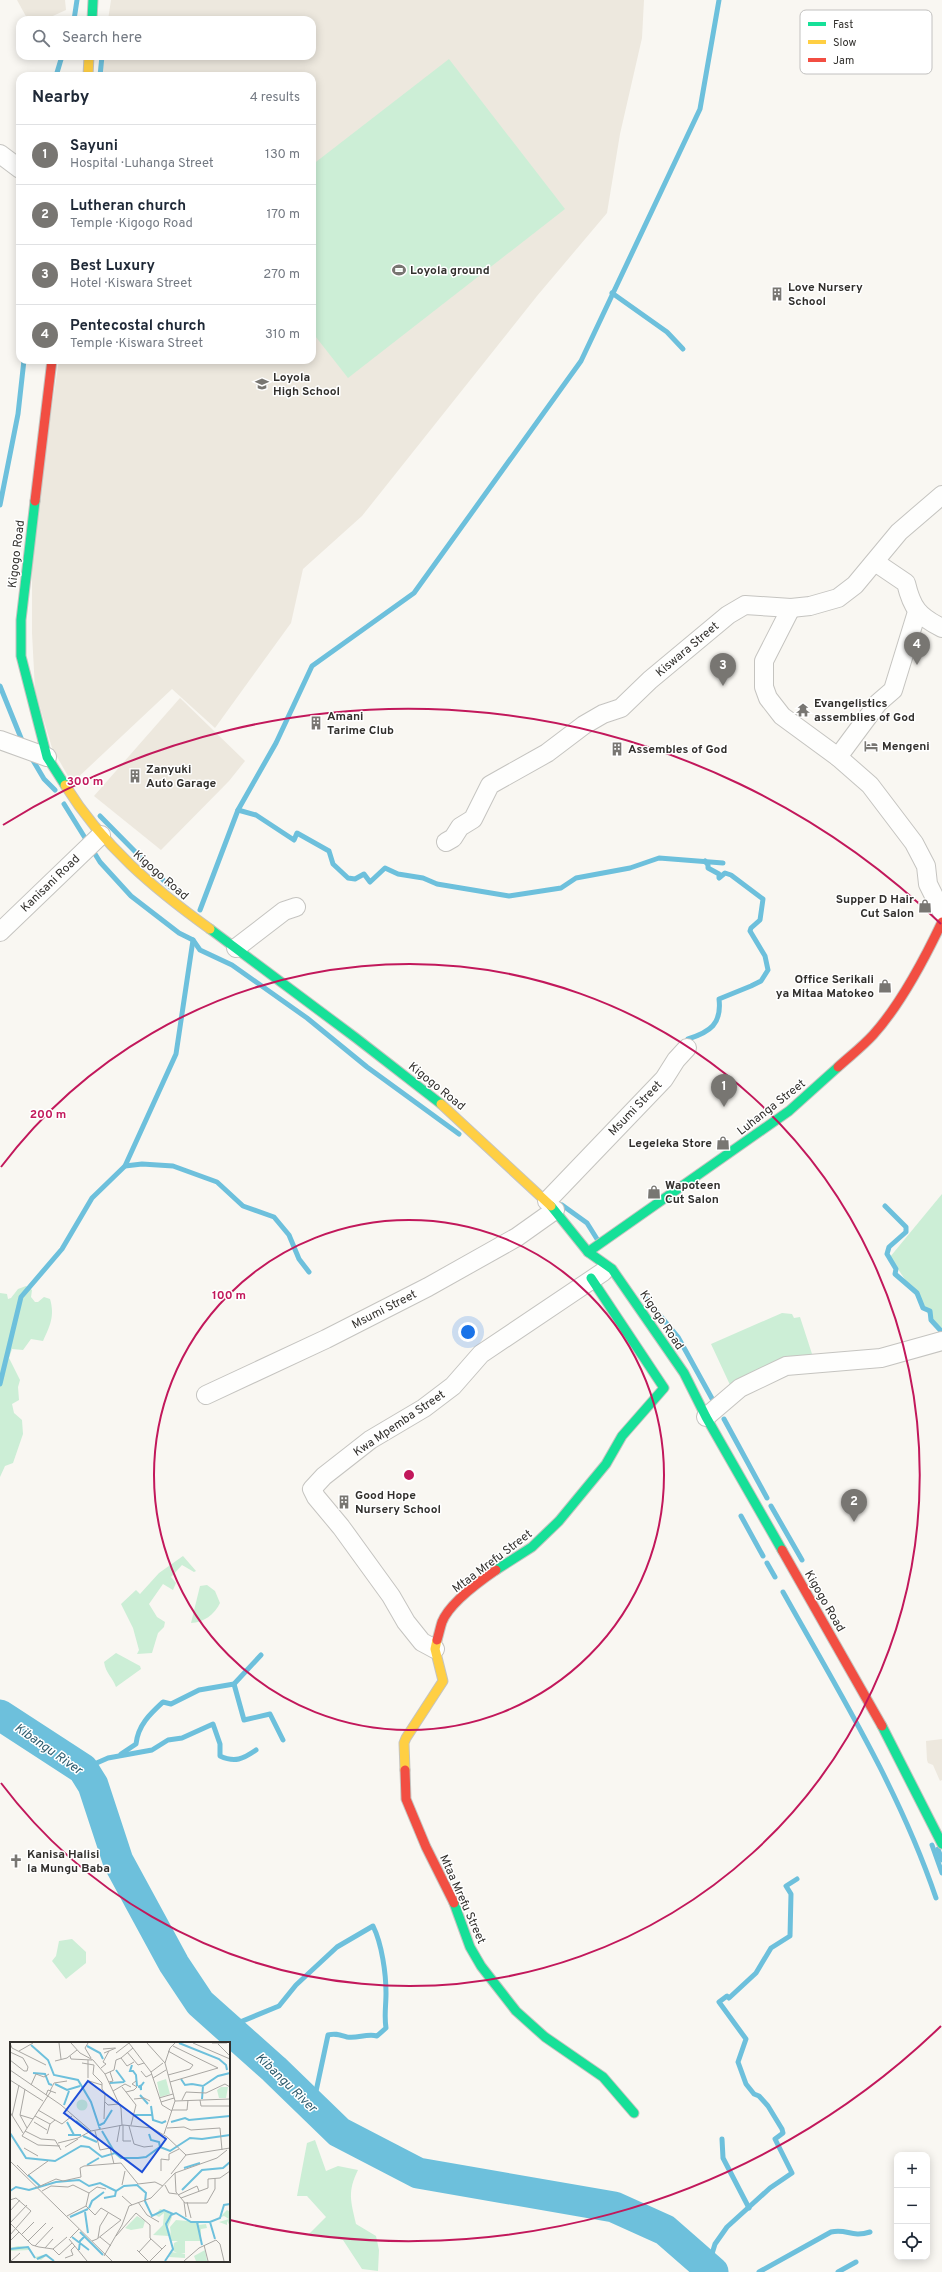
<!DOCTYPE html>
<html lang="en">
<head>
<meta charset="utf-8">
<style>
	body { margin:0; font-family:Overpass,sans-serif; background:#f2f2f3; color:#1f2937 }
	.controls { position:absolute; right:12px; bottom:12px; display:grid; overflow:hidden; border-radius:8px; box-shadow:0 2px 10px #0003 }
	.controls button { width:36px; height:36px; display:grid; place-items:center; padding:0; border:0; border-bottom:1px solid #e0e1e3; background:#fff; color:#1f2937; font:20px sans-serif }
	.you { position:absolute; left:468px; top:1332px; width:14px; height:14px; margin:-10px; border:3px solid #fff; border-radius:50%; background:#1a73e8; box-shadow:0 0 0 6px #1a73e833 }
	.badge { display:grid; place-items:center; width:26px; height:26px; border-radius:50%; background:#787672; color:#fff; font-size:13px; font-weight:700 }
	.pin { position:absolute; translate:-50% -33px; filter:drop-shadow(0 1px 2px #0008) }
	.pin::after { content:''; position:absolute; top:21px; width:14px; height:12px; background:inherit; clip-path:polygon(0 0,100% 0,50% 100%) }
	.list { margin:0; padding:0; list-style:none }
	h2 { display:flex; justify-content:space-between; align-items:center; height:52px; margin:0; padding:0 16px; font-size:17px }
	h2 small { font-size:13px; font-weight:400; color:#747a83 }
	.list li { display:grid; grid-template-columns:26px 1fr auto; gap:12px; align-items:center; box-sizing:border-box; height:60px; padding:0 16px; border-top:1px solid #e0e1e3 }
	.list b { display:block; font-size:15px; white-space:nowrap }
	.list p { margin:0; font-size:13px; white-space:nowrap; color:#747a83 }
	.list em { font-size:13px; font-style:normal; color:#747a83 }
	.icon { flex:none; width:22px; height:22px; fill:none; stroke:currentColor; stroke-width:2; stroke-linecap:round; stroke-linejoin:round }
	.map { position:relative; flex:none; width:942px; height:2272px; overflow:hidden }
	.search { position:absolute; background:#fff; box-shadow:0 2px 10px #0003; left:16px; top:16px; width:300px; height:44px; display:flex; align-items:center; gap:10px; box-sizing:border-box; padding:0 14px; border-radius:12px; color:#747a83; font-size:15px }
	.panel { position:absolute; background:#fff; box-shadow:0 2px 10px #0003; left:16px; top:72px; width:300px; height:292px; border-radius:12px }
	.map>svg:first-child { display:block }
	.built { fill:#ede8de }
	.green { fill:#cceed6 }
	.lines { fill:none; stroke-linecap:round; stroke-linejoin:round }
	.stream { stroke:#6dc0dc; stroke-width:5 }
	.river { stroke:#6dc0dc; stroke-width:31 }
	.street-casing { stroke:#c5c4c0; stroke-width:20 }
	.fast-casing { stroke:#c5c4c0; stroke-width:11 }
	.slow-casing { stroke:#c5c4c0; stroke-width:11 }
	.jam-casing { stroke:#c5c4c0; stroke-width:11 }
	.street { stroke:#fefefd; stroke-width:18 }
	.fast { stroke:#16e098; stroke-width:9 }
	.slow { stroke:#ffcf43; stroke-width:9 }
	.jam { stroke:#f24e42; stroke-width:9 }
	.ring { fill:none; stroke:#c2185b; stroke-width:2 }
	.labels { text-anchor:middle; stroke-width:3; stroke-linejoin:round; paint-order:stroke }
	.poi-label { font-size:12px; font-weight:bold; fill:#32302d; stroke:#fff; text-anchor:start }
	.street-label { font-size:12px; fill:#32302d; stroke:#fff }
	.water-label { font-size:13px; font-style:italic; fill:#2e5d6f; stroke:#fff }
	.inset-river { fill:none; stroke:#6dc0dc; stroke-width:2 }
	.inset-road { fill:none; stroke:#a9a7a3; stroke-width:1 }
	.view { fill:#1d4ed8; fill-opacity:0.15; stroke:#1d4ed8; stroke-width:2 }
	.inset-edge { fill:none; stroke:#32302d; stroke-width:2 }
	.key { fill:#fff; stroke:#c2c1c0; stroke-width:1 }
	.key-label { font-size:11px; fill:#32302d }
	.centre { fill:#c2185b; stroke:#fff; stroke-width:2 }
	.ring-label { font-size:12px; text-anchor:middle; font-weight:bold; fill:#c2185b; stroke:#fff; stroke-width:3; stroke-linejoin:round; paint-order:stroke }
</style>
</head>
<body>
<div class="map">
<svg width="942" height="2272" viewBox="0 0 942 2272">
	<rect width="100%" height="100%" fill="#f9f7f2"/>
	<g class="built">
		<path d="M17 0H65L66 10 44 20H28Z"/>
		<path d="M111 0H644L642 38 620 134 607 213 537 296 362 516 303 569 291 623 215 728 172 689 72 783 52 748 35 690 32 633V539L59 360H312V76H99L102 56H312V20H108Z"/>
		<path d="M180 698 245 761 229 781 161 850 94 796Z"/>
		<path d="M942 1739V1780L940 1781 933 1765 928 1763 927 1760 926 1741Z"/>
	</g>
	<g class="green">
		<path d="M449 59 565 209 348 378 312 332V165Z"/>
		<path d="M942 1194V1335L890 1257Z"/>
		<path d="M26 1286 32 1290 31 1297 35 1302H38L44 1297 50 1299C55 1316 50 1326 43 1341L31 1339 23 1350 12 1349 9 1358 20 1380 18 1387 19 1400 12 1404 14 1413 22 1420 23 1434 13 1463 5 1466 0 1477V1293L7 1294 8 1299 11 1298 18 1289Z"/>
		<path d="M782 1313 792 1314 794 1318 800 1317 813 1357 731 1387 711 1344Z"/>
		<path d="M183 1556 196 1571 194 1572 182 1565 171 1577 176 1583 173 1590 163 1584 149 1604 157 1617 165 1622 164 1627 158 1633 152 1653 137 1654 139 1650 133 1628 121 1604 136 1590 140 1594 159 1573Z"/>
		<path d="M207 1585 215 1591 220 1603C215 1614 203 1623 191 1623L200 1586Z"/>
		<path d="M116 1653 140 1666 141 1669 116 1687C112 1676 106 1674 104 1662Z"/>
		<path d="M72 1939 86 1952V1963L66 1979 52 1961 56 1956 59 1941Z"/>
		<path d="M315 2140 326 2171 338 2166 358 2170C347 2192 351 2201 356 2224L376 2236 379 2250 378 2271 362 2269 343 2240 309 2234 326 2217 307 2196H297L307 2143Z"/>
	</g>
	<g class="lines">
		<g class="stream">
			<path d="M74 20 77 0"/>
			<path d="M56 76 62 56"/>
			<path d="M100 76 102 56"/>
			<path d="M612 293 667 332 683 349"/>
			<path d="M0 505 18 414 24 360"/>
			<path d="M0 686 23 743"/>
			<path d="M31 757 44 779 55 790"/>
			<path d="M64 804 100 862 131 896 179 933 193 940 200 950 232 965 307 1018 367 1067 459 1134"/>
			<path d="M238 810 256 815 294 840 297 833 329 851 333 864 348 878 355 879 364 874 370 882 385 868 398 874 423 878 437 884 509 896 561 888 576 878 630 868 659 858 723 863"/>
			<path d="M100 816 170 887"/>
			<path d="M200 910 238 810 276 743 312 666 414 593 581 361 700 109 719 0"/>
			<path d="M688 1039C710 1032 722 1024 719 999L751 986 761 981 768 970 765 956 750 931 751 928 760 920 763 899 731 875 725 873 719 878V874L708 868V865L705 861"/>
			<path d="M125 1166 142 1164 173 1166 217 1182 243 1206 274 1217 289 1235 299 1259 309 1272"/>
			<path d="M562 1205 587 1223 597 1239"/>
			<path d="M885 1206 906 1227V1232L889 1247 887 1254 896 1269 895 1274 917 1293 923 1308 930 1311 931 1320 942 1332"/>
			<path d="M643 1295 678 1337 715 1404"/>
			<path d="M0 1384 21 1297 62 1249 92 1198 125 1166 176 1054 193 940"/>
			<path d="M724 1419 767 1498"/>
			<path d="M771 1506 802 1560"/>
			<path d="M741 1516 763 1556"/>
			<path d="M767 1563 775 1577"/>
			<path d="M783 1592C839 1692 899 1789 936 1898"/>
			<path d="M234 1684 244 1720 270 1714 283 1740"/>
			<path d="M121 1754 136 1744C138 1725 150 1714 163 1702L171 1704 199 1690 234 1684 261 1655"/>
			<path d="M83 1769 108 1758 152 1750 168 1740 182 1738 213 1724 220 1744V1756C235 1763 243 1759 256 1750"/>
			<path d="M932 1845 942 1873"/>
			<path d="M938 1849 942 1860"/>
			<path d="M228 2027 279 2006 296 1985 337 1947 373 1926C382 1944 386 1974 386 1993 386 2006 384 2016 386 2028L377 2036C367 2033 357 2039 347 2037 340 2035 336 2033 328 2035L315 2096 311 2105"/>
			<path d="M722 2139 723 2158 749 2208"/>
			<path d="M708 2267 715 2244 727 2227 770 2188 792 2173 775 2139 783 2133 782 2129 768 2106 759 2096 754 2094 746 2084 738 2062 746 2039 719 2002 727 1996 729 1998 756 1973 771 1948 790 1936 791 1894 786 1886 797 1879"/>
			<path d="M759 2272 831 2232C847 2228 851 2238 870 2232"/>
			<path d="M838 2272 856 2262"/>
		</g>
		<path class="river" d="M0 1715 83 1769 93 1785 118 1861 174 1964 200 2003 274 2069 339 2132 418 2173 614 2207 665 2230 713 2272"/>
		<g class="street-casing">
			<g id="street">
				<path d="M0 154 20 169"/>
				<path d="M875 562 906 583C912 608 918 616 942 628"/>
				<path d="M791 608 764 661V687L768 698 782 716 838 757 870 785 914 843 926 866 928 884 942 912"/>
				<path d="M0 740 47 757"/>
				<path d="M838 757 878 703 893 690 917 612"/>
				<path d="M446 842 453 838 460 827 473 819 490 785 547 753 584 725 603 714 621 708 650 680 728 615 745 605 791 608 810 606 838 598 855 585 899 532 942 495"/>
				<path d="M0 932 101 835"/>
				<path d="M236 948 284 911 296 907"/>
				<path d="M547 1201 664 1079 676 1060 687 1048"/>
				<path d="M206 1395 326 1339 428 1287 517 1237 555 1210"/>
				<path d="M706 1417 740 1388 786 1366 881 1358 942 1341"/>
				<path d="M435 1649 422 1642 406 1622 391 1596 341 1527 316 1497 312 1489 324 1476 370 1440 424 1408 453 1386 481 1354 603 1272"/>
			</g>
		</g>
		<g class="fast-casing">
			<g id="fast">
				<path d="M92 20 93 0"/>
				<path d="M35 501 21 620V656L47 757 65 785"/>
				<path d="M210 929 356 1038 441 1104"/>
				<path d="M551 1206 588 1252 612 1269 684 1373 706 1417 782 1550"/>
				<path d="M588 1252 789 1111 838 1067"/>
				<path d="M496 1570 532 1547 559 1521 606 1464 622 1436 664 1388 591 1278"/>
				<path d="M882 1726 942 1844"/>
				<path d="M454 1903 470 1947 481 1966 516 2011 545 2037 603 2077 634 2113"/>
			</g>
		</g>
		<g class="slow-casing">
			<g id="slow">
				<path d="M88 76 89 56"/>
				<path d="M65 785C103 846 153 888 210 929"/>
				<path d="M441 1104 551 1206"/>
				<path d="M405 1770 404 1743 406 1738 443 1681 435 1649 437 1640"/>
			</g>
		</g>
		<g class="jam-casing">
			<g id="jam">
				<path d="M35 501 52 360"/>
				<path d="M838 1067C850 1056 862 1047 873 1035 901 1004 924 960 942 922"/>
				<path d="M782 1550 882 1726"/>
				<path d="M437 1640C439 1634 440 1628 442 1622 449 1604 480 1581 496 1570"/>
				<path d="M405 1770 406 1799 426 1847 454 1903"/>
			</g>
		</g>
		<use href="#street" class="street"/>
		<use href="#fast" class="fast"/>
		<use href="#slow" class="slow"/>
		<use href="#jam" class="jam"/>
	</g>
	<g class="ring">
		<circle cx="409" cy="1475" r="255"/>
		<path d="M1 1167A511 511 0 1 1 1 1783"/>
		<path d="M941 2026A766 766 0 0 1 230 2220M3 825A766 766 0 0 1 941 924"/>
	</g>
	<defs>
		<g id="stadium-bare" transform="scale(1.08)"><path d="M0-5a6.5 5 0 1 0 0 10a6.5 5 0 1 0 0-10ZM-3.5-1.8h7v3.6h-7Z" fill="#787672" stroke="#fff" stroke-width="2.5" paint-order="stroke"/></g>
		<g id="building-bare" transform="scale(1.08)"><path d="M-4-6H4V6H1V3H-1V6H-4ZM-2.5-4.3h1.7v1.8h-1.7ZM.8-4.3h1.7v1.8H.8ZM-2.5-1h1.7V.8h-1.7ZM.8-1h1.7V.8H.8Z" fill="#787672" stroke="#fff" stroke-width="2.5" paint-order="stroke"/></g>
		<g id="school-bare" transform="scale(1.08)"><path d="M0-5L7-2L0 1L-7-2ZM-4 1L0 2.5L4 1V4Q0 6-4 4Z" fill="#787672" stroke="#fff" stroke-width="2.5" paint-order="stroke"/></g>
		<g id="temple-bare" transform="scale(1.08)"><path d="M0-6L5-2H3V0L6.5 2.5H4V6H1.5V3h-3V6H-4V2.5H-6.5L-3 0V-2H-5Z" fill="#787672" stroke="#fff" stroke-width="2.5" paint-order="stroke"/></g>
		<g id="hotel-bare" transform="scale(1.08)"><path d="M-6-4.5h1.5V1H6V5H4.5V3h-9V5H-6ZM-4 0a1.8 1.8 0 1 1 3.6 0ZM.5 0V-2.5h3Q6-2.5 6 0Z" fill="#787672" stroke="#fff" stroke-width="2.5" paint-order="stroke"/></g>
		<g id="shop-bare" transform="scale(1.08)"><path d="M-5-2.5h2.3a2.7 3.5 0 0 1 5.4 0H5L5.5 6h-11ZM-1.5-2.5h3a1.5 2.3 0 0 0-3 0Z" fill="#787672" stroke="#fff" stroke-width="2.5" paint-order="stroke"/></g>
		<g id="church-bare" transform="scale(1.08)"><path d="M-1.2-6h2.4v3.5h3.3v2.4h-3.3V6h-2.4V-.1h-3.3v-2.4h3.3Z" fill="#787672" stroke="#fff" stroke-width="2.5" paint-order="stroke"/></g>
	</defs>
	<g fill-rule="evenodd">
		<use href="#stadium-bare" x="399" y="270"/>
		<use href="#building-bare" x="777" y="294"/>
		<use href="#school-bare" x="262" y="384"/>
		<use href="#temple-bare" x="803" y="710"/>
		<use href="#building-bare" x="316" y="723"/>
		<use href="#hotel-bare" x="871" y="746"/>
		<use href="#building-bare" x="617" y="749"/>
		<use href="#building-bare" x="135" y="776"/>
		<use href="#shop-bare" x="925" y="906"/>
		<use href="#shop-bare" x="885" y="986"/>
		<use href="#shop-bare" x="723" y="1143"/>
		<use href="#shop-bare" x="654" y="1192"/>
		<use href="#building-bare" x="344" y="1502"/>
		<use href="#church-bare" x="16" y="1861"/>
	</g>
	<g class="labels">
		<g class="poi-label">
			<text x="410" y="274">Loyola ground</text>
			<text x="788" y="291">Love Nursery<tspan x="788" dy="14">School</tspan></text>
			<text x="273" y="381">Loyola<tspan x="273" dy="14">High School</tspan></text>
			<text x="814" y="707">Evangelistics<tspan x="814" dy="14">assemblies of God</tspan></text>
			<text x="327" y="720">Amani<tspan x="327" dy="14">Tarime Club</tspan></text>
			<text x="882" y="750">Mengeni</text>
			<text x="628" y="753">Assembles of God</text>
			<text x="146" y="773">Zanyuki<tspan x="146" dy="14">Auto Garage</tspan></text>
			<text x="914" y="903" text-anchor="end">Supper D Hair<tspan x="914" dy="14">Cut Salon</tspan></text>
			<text x="874" y="983" text-anchor="end">Office Serikali<tspan x="874" dy="14">ya Mitaa Matokeo</tspan></text>
			<text x="712" y="1147" text-anchor="end">Legeleka Store</text>
			<text x="665" y="1189">Wapoteen<tspan x="665" dy="14">Cut Salon</tspan></text>
			<text x="355" y="1499">Good Hope<tspan x="355" dy="14">Nursery School</tspan></text>
			<text x="27" y="1858">Kanisa Halisi<tspan x="27" dy="14">la Mungu Baba</tspan></text>
		</g>
		<g class="street-label">
			<text transform="translate(16 554) rotate(-83)" y="4">Kigogo Road</text>
			<text transform="translate(687 649) rotate(-40)" y="4">Kiswara Street</text>
			<text transform="translate(161 875) rotate(41)" y="4">Kigogo Road</text>
			<text transform="translate(50 883) rotate(-44)" y="4">Kanisani Road</text>
			<text transform="translate(437 1086) rotate(39)" y="4">Kigogo Road</text>
			<text transform="translate(771 1107) rotate(-38)" y="4">Luhanga Street</text>
			<text transform="translate(635 1108) rotate(-46)" y="4">Msumi Street</text>
			<text transform="translate(384 1309) rotate(-27)" y="4">Msumi Street</text>
			<text transform="translate(662 1320) rotate(56)" y="4">Kigogo Road</text>
			<text transform="translate(399 1423) rotate(-34)" y="4">Kwa Mpemba Street</text>
			<text transform="translate(492 1561) rotate(-37)" y="4">Mtaa Mrefu Street</text>
			<text transform="translate(825 1601) rotate(60)" y="4">Kigogo Road</text>
			<text transform="translate(463 1899) rotate(66)" y="4">Mtaa Mrefu Street</text>
		</g>
		<g class="water-label">
			<text transform="translate(49 1748) rotate(35)" y="5">Kibangu River</text>
			<text transform="translate(287 2082) rotate(44)" y="5">Kibangu River</text>
		</g>
	</g>
	<g transform="translate(10 2042)">
		<rect width="220" height="220" fill="#f9f7f2"/>
		<path d="M156 37 160 52 150 55 147 40ZM211 45H218L216 56H209L207 48ZM66.5 63a5.5 5.5 0 1 1 11 0a5.5 5.5 0 1 1-11 0ZM150 167 158 169 162 175 158 185 161 193 160 185 166 178 190 180 188 183 196 182 197 186 191 187V199H175V211H171L175 212V216L159 215 162 210 167 211 163 209 164 201 168 199H161L159 194 143 193 153 183 154 171 149 175 145 173ZM217 168 220 170V184L217 179V183L209 180 219 177 214 174 209 176ZM127 174 135 179 133 186 121 188 115 186ZM8 204 19 205 25 215 37 212 44 219 36 214 31 218 26 217 19 208 0 209V206ZM195 208 197 219H186L184 214Z" fill="#cceed6"/>
		<path class="inset-river" d="M169 1 209 17 216 23 217 28M21 3 38 18 44 33 68 38 81 60 90 87M77 4 90 11 93 17M122 23 120 29H123L126 33 127 44M106 28 115 40M23 31 35 32 39 42 42 43M171 37 175 43 182 42M100 41 114 40M45 42 57 48 70 44M182 42 193 44 208 34 220 31M128 45 130 44 131 48V44L134 40M130 53 138 62M192 57 193 44M54 63 59 49M141 64 143 78 152 81 156 79M125 73H142M66 79 78 89M57 80 64 93M161 80 175 76 179 78 220 74M88 84 94 81 102 68M92 89 105 111M0 91 16 116 45 119 71 104 79 105 92 115 105 111 111 116H128L136 115 150 105 160 109 180 96 192 97 220 93M139 92 141 98 149 100 150 105M58 93H71M73 94 87 100M77 123 89 116M174 126 190 121M18 133 31 145M172 148 192 128 213 126 220 120M0 149 6 145 19 148 46 140 69 138 79 144 90 141 106 149 114 144 127 143 136 151 135 159 142 174 154 168 163 172M94 156 105 154 106 149M79 166 82 159 94 150M75 170 78 191M60 175 78 167M187 180 192 203M200 180 205 197M70 190 93 213M62 195 79 208M0 207 18 205 25 216M69 208 70 199 74 195M27 217 36 213 44 219M155 219 163 207 156 182 161 173 166 171 181 180H200L210 176 214 163 220 162"/>
		<path class="inset-road" d="M0 1 2 6 36 23M49 1 51 17M61 1 70 11 83 18 95 32 111 66 112 83M78 1 75 6 81 16M119 1 141 30 152 63 162 69M137 1 155 21M183 1 220 17M202 1H217M208 2 220 14M123 6 111 16 117 24 124 20M93 7 105 6M9 9 23 1M0 10 13 16 18 25 17 29H14L0 18M117 10 128 23 134 21M94 11 106 6M106 11 119 1M60 14 61 17 82 18M78 18V36M45 19 57 16 67 8M72 21 84 23M84 23 83 32 92 41V47L95 51 94 77M91 26 96 22 93 20 99 9M0 28 51 63 81 89 113 83 142 86 157 95 176 113 220 106M131 29 136 35 142 32M141 30 153 21M95 32 104 28 106 18 111 16M158 33 180 27 183 23 158 9M143 36 156 28M0 38 33 59M79 39 92 43M99 40 103 39 100 30M160 40 208 26 163 4M21 43 26 32 34 35 39 32M112 45 116 50 124 48 127 45 122 42 126 39M15 47 10 73 17 86M40 49 44 41 57 39M41 49 12 94 28 103 50 104M103 49 115 42 121 45M116 50 126 63 121 83M36 53 38 48 46 51M149 56 163 52M124 57 134 56 140 59M172 58 176 50 196 51 215 42 220 45M190 58 191 64H220M165 59 220 57M95 60 98 63 109 62M151 60 164 56M28 68 52 82 62 74M162 68H177L178 58M0 70 13 91M10 73 23 77M2 74 9 43M25 74 40 82M24 80 37 88M113 83V99H121M119 84 124 102 134 105 143 104M157 86 174 85 181 88 210 86 212 108M15 89 31 97 45 98 51 108M85 89 90 108 100 106 104 122M37 92 40 82 45 78M154 92 165 59 155 21 160 6 165 1M107 100 110 83M48 101 68 96 81 89M55 105 68 97M14 106 28 114M0 119 102 219M7 123 18 134M151 129V117L159 118V112L169 107M165 131 166 150 175 161H197L205 147V136M161 132 176 113M17 134 38 119M112 143 115 129M155 143 159 151 167 152M28 145 46 137 53 139 71 135 70 126 74 124 111 121 128 142 145 140 153 144M32 149 41 144 58 145 63 143 79 151M79 151 87 145 96 147M168 153 187 144 189 149M112 154 122 163M171 156 198 146V137L210 136 220 129M0 158 6 156 21 169 0 193M128 160 137 173 149 180M174 160 176 175M177 160 181 176M76 164 85 173 91 166 111 178M0 169 10 158M57 174 76 164 79 151M0 181 22 203 29 205 43 207 57 195M0 181 17 163M11 193 24 180M106 194 126 171 140 183V196L152 207M90 195 101 204M60 196 69 187M88 196 90 184 98 171M59 197 77 219M0 199 9 190M18 199 36 181M82 199 87 197 111 178M194 203 198 219M25 204 43 185M35 206 43 197M43 207 49 213 62 201M127 208 138 219M129 210 141 197M94 214 112 183 119 164 141 156 165 131 207 116 217 108M55 216 63 213 61 208 65 204M1 219 10 211M140 219 156 203M174 219 189 206 206 198 210 202 214 219"/>
		<path class="view" d="M78 39 156 97 132 130 54 71Z"/>
		<rect width="220" height="220" class="inset-edge"/>
	</g>
	<rect x="800" y="10" width="132" height="64" rx="6" class="key"/>
	<rect x="808" y="22" width="18" height="4" fill="#16e098"/>
	<rect x="808" y="40" width="18" height="4" fill="#ffcf43"/>
	<rect x="808" y="58" width="18" height="4" fill="#f24e42"/>
	<g class="key-label">
		<text x="833" y="28">Fast</text>
		<text x="833" y="46">Slow</text>
		<text x="833" y="64">Jam</text>
	</g>
	<circle cx="409" cy="1475" r="6" class="centre"/>
	<g class="ring-label">
		<text x="85" y="785">300 m</text>
		<text x="48" y="1118">200 m</text>
		<text x="229" y="1299">100 m</text>
	</g>
</svg>
<div class="controls">
<button>+</button>
<button>−</button>
<button><svg class="icon" aria-label="locate" viewBox="0 0 24 24"><circle cx="12" cy="12" r="6"/><path d="M12 2v4M12 18v4M2 12h4M18 12h4"/></svg></button>
</div>
<div class="you"></div>
<div class="pin badge" style="left:724px;top:1107px">1</div>
<div class="pin badge" style="left:854px;top:1522px">2</div>
<div class="pin badge" style="left:723px;top:686px">3</div>
<div class="pin badge" style="left:917px;top:665px">4</div>
<div class="search"><svg class="icon" aria-label="search" viewBox="0 0 24 24"><circle cx="10" cy="10" r="6"/><path d="M15 15l6 6"/></svg>Search here</div>
<section class="panel">
<h2>Nearby<small>4 results</small></h2>
<ul class="list">
<li><span class="badge">1</span><div><b>Sayuni</b><p>Hospital · Luhanga Street</p></div><em>130 m</em></li>
<li><span class="badge">2</span><div><b>Lutheran church</b><p>Temple · Kigogo Road</p></div><em>170 m</em></li>
<li><span class="badge">3</span><div><b>Best Luxury</b><p>Hotel · Kiswara Street</p></div><em>270 m</em></li>
<li><span class="badge">4</span><div><b>Pentecostal church</b><p>Temple · Kiswara Street</p></div><em>310 m</em></li>
</ul>
</section>
</div>
</body>
</html>
